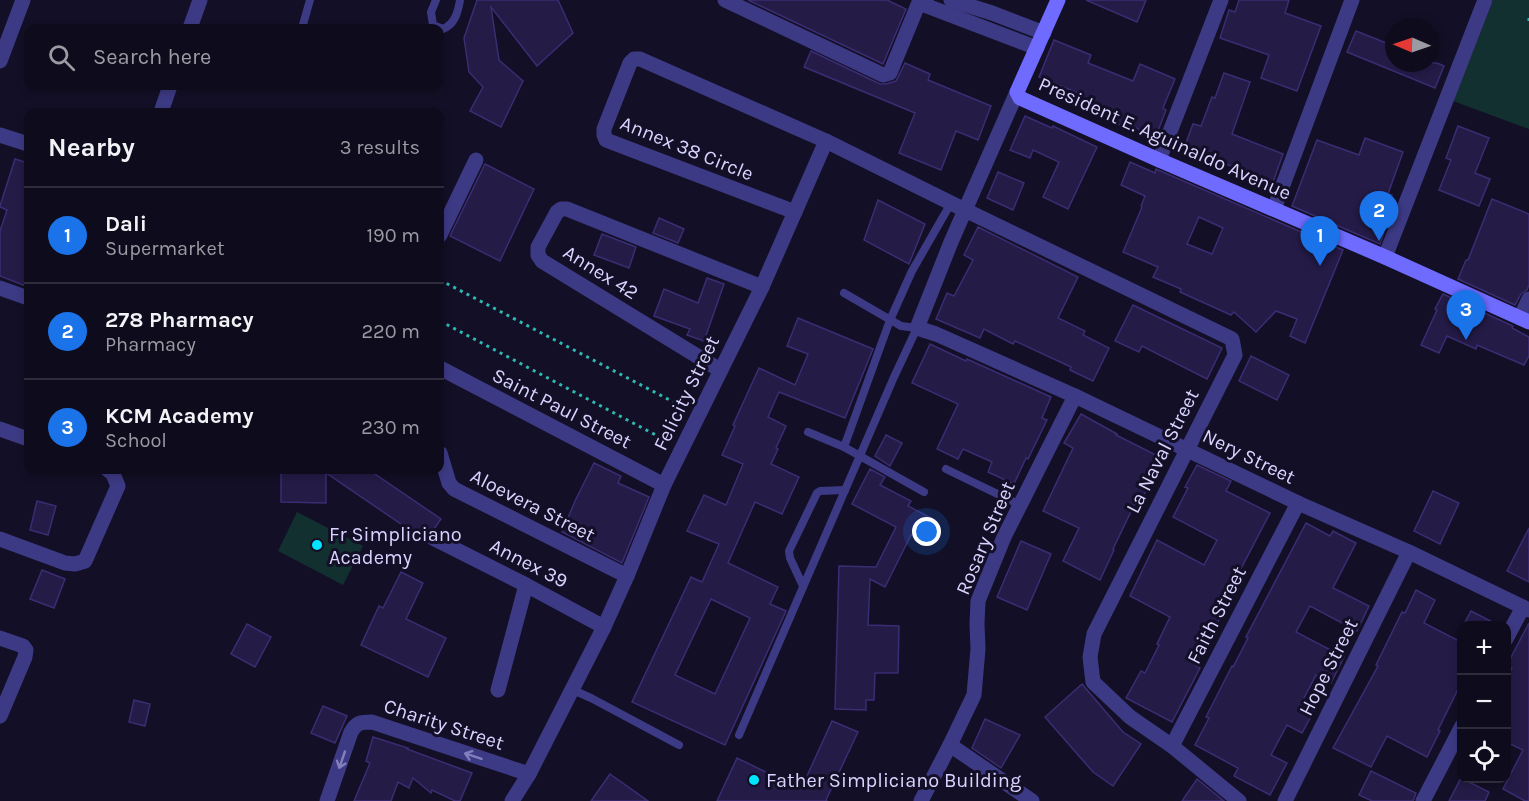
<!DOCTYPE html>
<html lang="en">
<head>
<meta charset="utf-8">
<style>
	body { margin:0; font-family:Karla,sans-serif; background:#171425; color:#f1f3f6 }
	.controls { position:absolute; right:18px; bottom:18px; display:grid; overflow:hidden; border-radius:12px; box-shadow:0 3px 9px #0003 }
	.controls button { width:54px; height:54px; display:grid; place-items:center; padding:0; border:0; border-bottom:2px solid #2e2b3b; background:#0e0b1c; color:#f1f3f6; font:30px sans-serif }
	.compass { position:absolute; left:1385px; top:18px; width:54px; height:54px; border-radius:50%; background:#0e0b1c; box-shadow:0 3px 9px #0003; rotate:272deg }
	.you { position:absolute; left:927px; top:532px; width:21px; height:21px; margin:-15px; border:4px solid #fff; border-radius:50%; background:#1a73e8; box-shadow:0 0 0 9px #1a73e833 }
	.badge { display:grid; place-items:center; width:39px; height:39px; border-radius:50%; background:#1a73e8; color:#fff; font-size:20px; font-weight:700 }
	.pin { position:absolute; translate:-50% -50px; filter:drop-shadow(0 2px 3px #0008) }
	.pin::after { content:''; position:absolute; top:32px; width:21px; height:18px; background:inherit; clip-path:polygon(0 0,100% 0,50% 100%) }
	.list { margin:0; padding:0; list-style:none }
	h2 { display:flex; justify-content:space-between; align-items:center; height:78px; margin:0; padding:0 24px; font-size:26px }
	h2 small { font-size:20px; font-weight:400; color:#9b9ba3 }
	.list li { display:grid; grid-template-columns:39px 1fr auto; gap:18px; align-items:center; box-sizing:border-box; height:96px; padding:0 24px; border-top:2px solid #2e2b3b }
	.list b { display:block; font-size:22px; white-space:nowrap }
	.list p { margin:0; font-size:20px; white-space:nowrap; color:#9b9ba3 }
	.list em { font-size:20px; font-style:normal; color:#9b9ba3 }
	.icon { flex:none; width:33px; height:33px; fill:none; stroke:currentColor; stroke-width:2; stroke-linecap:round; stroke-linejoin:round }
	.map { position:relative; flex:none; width:1529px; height:801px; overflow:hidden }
	.search { position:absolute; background:#0e0b1c; box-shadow:0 3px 9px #0003; left:24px; top:24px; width:420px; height:66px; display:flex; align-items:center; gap:15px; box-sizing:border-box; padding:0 21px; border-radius:12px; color:#9b9ba3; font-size:22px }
	.panel { position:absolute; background:#0e0b1c; box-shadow:0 3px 9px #0003; left:24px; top:108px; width:420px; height:366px; border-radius:12px }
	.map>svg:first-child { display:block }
	.green { fill:#12302f }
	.building { fill:#241b47; stroke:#3b2d73; stroke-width:1.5; fill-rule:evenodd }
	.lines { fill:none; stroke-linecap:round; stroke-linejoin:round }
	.path { stroke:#2fb8b0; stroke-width:3; stroke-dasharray:3 4.5; stroke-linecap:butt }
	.lane { stroke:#3d3a85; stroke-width:8 }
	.street { stroke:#3d3a85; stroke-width:15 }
	.secondary { stroke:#6f6bff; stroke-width:15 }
	.oneway { stroke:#837fbc }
	.poi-dot { fill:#00e5ff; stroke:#130f26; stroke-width:2 }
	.labels { text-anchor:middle; stroke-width:6; stroke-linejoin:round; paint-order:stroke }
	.street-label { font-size:20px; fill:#d9d4ff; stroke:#130f26 }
	.poi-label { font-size:20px; fill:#d9d4ff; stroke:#130f26; text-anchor:start }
</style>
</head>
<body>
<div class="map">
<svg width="1529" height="801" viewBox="0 0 1529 801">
	<rect width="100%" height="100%" fill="#130f26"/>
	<g class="green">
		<path d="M1493 0H1529V129L1453 101Z"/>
		<path d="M297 512 363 546 343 585 278 551Z"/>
	</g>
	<g class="building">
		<path d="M477 0H558L573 33 537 66 491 7 499 60 523 81 501 127 470 111 483 87 469 72 464 38Z"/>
		<path d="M748 0H887L906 9 883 64Z"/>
		<path d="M1086 0H1146L1137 22Z"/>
		<path d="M1239 0H1289L1285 13 1321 26 1297 91 1261 78 1269 55 1220 38 1229 10 1235 12Z"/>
		<path d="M1356 31 1394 46V63H1437L1444 66 1435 88 1347 52Z"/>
		<path d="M1054 40 1091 55 1088 63 1133 81 1140 64 1175 79 1163 108 1166 110 1156 136 1131 126 1130 129 1108 120 1111 114 1075 100 1078 93 1039 77Z"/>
		<path d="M811 51 880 84H886L896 81 905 63 930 74 928 80 991 106 978 140 956 131 941 170 899 153 915 113 804 67Z"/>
		<path d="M1224 73 1250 82 1232 134 1283 154 1273 182 1184 148 1193 124 1201 126 1212 97 1215 98Z"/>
		<path d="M1025 116 1052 128 1053 126 1097 147 1068 209 1043 197 1059 162 1033 150 1030 158 1010 150Z"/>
		<path d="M1458 126 1489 138 1475 173 1490 179 1479 206 1439 190 1451 160 1446 158Z"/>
		<path d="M1365 138 1403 152 1388 194 1392 195 1379 231 1384 233 1380 244 1292 206 1317 140 1359 155Z"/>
		<path d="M15 159 28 163V287L0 276V231L7 210 0 207V206Z"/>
		<path d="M1130 162 1155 173 1156 169 1343 250 1305 343 1290 336 1297 319 1276 311 1256 332 1234 312 1231 315 1180 292 1181 289 1153 277 1158 267 1123 252 1142 207 1141 206 1145 196 1121 185ZM1199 217 1223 228 1212 254 1187 244Z"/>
		<path d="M485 164 534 189 500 261 450 236Z"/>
		<path d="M998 172 1024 183 1013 210 987 198Z"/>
		<path d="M1492 199 1529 214V285L1527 290 1521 294 1515 305 1458 279 1466 260H1468Z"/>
		<path d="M878 200 925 224 909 264 864 240Z"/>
		<path d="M659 218 684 229 678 243 653 233Z"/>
		<path d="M978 227 1078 277 1058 318 1085 331 1083 335 1109 348 1093 381 1070 370 1071 367 1015 341 1013 344 984 329 980 338 936 319 947 293 954 296 973 260 964 255Z"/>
		<path d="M602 234 636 247 629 268 594 255Z"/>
		<path d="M707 278 724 284 704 341 687 335 690 329 654 316 664 289 698 303Z"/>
		<path d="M1443 294 1513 326 1512 328 1529 337V356L1524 365 1477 345 1476 349 1447 336 1439 353 1421 345 1437 310 1435 309Z"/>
		<path d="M1133 305 1222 348 1207 379 1142 346 1139 352 1115 341Z"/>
		<path d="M798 318 873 349 845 418 779 392 768 417 786 426 776 448 778 449 771 464 799 477 782 514 755 502 728 563 778 587 770 604 786 611 725 745 632 702 691 577 702 582 719 544 687 531 704 495 726 505 743 464 722 455 735 426 733 425 759 368 795 385 808 354 787 346ZM711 599 750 618 715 694 675 675Z"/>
		<path d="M930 344 966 361 967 359 1051 397 1042 418 1047 420 1028 459 1026 458 1014 484 988 472 992 462 963 449 958 459 937 449 958 404 912 383Z"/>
		<path d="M1251 356 1289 375 1277 400 1239 381Z"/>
		<path d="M1081 414 1117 434 1116 435 1162 458 1142 499 1138 497 1113 549 1114 550 1100 580 1063 561 1079 528 1043 511 1073 448 1064 443Z"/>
		<path d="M886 435 902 443 890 466 875 456Z"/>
		<path d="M594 463 621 476 618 483 649 497 622 563 562 532 575 501Z"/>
		<path d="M1197 465 1231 481 1226 491 1270 513 1232 586 1236 588 1195 665 1200 668 1172 722 1126 698 1141 671 1145 673 1159 645 1157 644 1170 617 1130 596 1157 540 1204 565 1217 540 1173 517 1188 488 1185 487Z"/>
		<path d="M870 469 885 477 880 485 911 501 908 506 935 520 924 541 911 535 885 587 870 579 868 625 899 626 898 673H875L874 700H866V710L835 709 839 566 876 567 896 527 852 504Z"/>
		<path d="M281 470H369L441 519 434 529 428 530 425 533 423 539 326 473V503L281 502Z"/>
		<path d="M1433 491 1459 503 1440 544 1414 531Z"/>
		<path d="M37 501 56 506 48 535 30 530Z"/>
		<path d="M1306 523 1330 536 1333 531 1356 543 1333 588 1369 606 1357 631 1310 606 1296 632 1344 657 1331 683 1316 675 1302 702 1315 709 1302 733 1287 725 1271 755 1287 763 1270 795 1234 776 1238 768 1195 745 1209 718 1206 717 1232 666 1233 667 1248 638 1246 637Z"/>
		<path d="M1529 528V582L1507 571Z"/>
		<path d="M1021 541 1051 554 1027 610 997 597Z"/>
		<path d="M42 570 65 579 54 608 30 599Z"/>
		<path d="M401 572 423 583 406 619 446 638 428 677 361 645 379 606 383 608Z"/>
		<path d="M1416 590 1435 600 1424 623 1461 642V683L1438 730 1440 731 1427 757 1387 736 1371 767 1333 748 1378 666 1376 665 1402 612 1405 613Z"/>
		<path d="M1471 611 1500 626H1463Z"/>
		<path d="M1529 623V801H1525L1503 789 1523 750 1506 742V678L1512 668 1507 665Z"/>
		<path d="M247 624 271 637 255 667 231 654Z"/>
		<path d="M1082 684 1123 732 1141 744 1113 786 1093 772 1045 717Z"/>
		<path d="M134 700 150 704 145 726 129 722Z"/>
		<path d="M323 706 347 716 335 743 311 733Z"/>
		<path d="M985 719 1020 735 1001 768 972 748Z"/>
		<path d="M832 721 858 732 826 800 827 801H717L737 758 801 789Z"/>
		<path d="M373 737 408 748 407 749 472 773 460 801H455L432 790 431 793 413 778 409 788 398 782 391 801H354L370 763 366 761Z"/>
		<path d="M1371 771 1416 793 1413 801H1372L1359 795Z"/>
		<path d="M610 774 648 801H591Z"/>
		<path d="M1461 778 1489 792 1485 801H1449Z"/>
		<path d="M1197 779 1224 801H1182Z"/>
	</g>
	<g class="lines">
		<g class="path">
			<path d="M1529 18V21"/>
			<path d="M440 280 685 408"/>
			<path d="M440 321 669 442"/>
		</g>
		<g class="lane">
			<path d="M436 0 431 12 433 25 443 29C455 24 458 12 460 0"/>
			<path d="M302 28 310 0"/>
			<path d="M808 432 844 447 924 492"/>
			<path d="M844 447 890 320 912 271 951 203"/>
			<path d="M946 469 1020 505"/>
			<path d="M803 586 790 558 789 551 817 493 820 491 845 490"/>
			<path d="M573 690 591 698 679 745"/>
			<path d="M739 735 894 377 917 328 901 326 844 293"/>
		</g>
		<g class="street">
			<path d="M725 0 883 75 890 73 920 0"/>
			<path d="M926 0 927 6 1037 48"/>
			<path d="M951 0 992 13 1044 33"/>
			<path d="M190 28 200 0"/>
			<path d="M0 61 23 0"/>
			<path d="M1017 92 951 242 917 328 936 334 1075 396 1298 503 1409 552 1529 610"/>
			<path d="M161 112 170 86"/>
			<path d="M0 135 28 144"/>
			<path d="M1159 160 1221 0"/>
			<path d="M1274 209 1352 0"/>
			<path d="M795 212 606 140 604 135V129L630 63 634 59H640L826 141 965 210 1232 339 1235 355 1094 634 1090 657 1093 682 1130 717 1172 746 1239 801"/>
			<path d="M440 235 476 160"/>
			<path d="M1385 257 1485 0"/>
			<path d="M0 288 28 298"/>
			<path d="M1520 318 1529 299"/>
			<path d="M440 368 664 485"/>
			<path d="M720 370 542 261 538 255V247L557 212 561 209H567L762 287"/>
			<path d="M0 429 28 439"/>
			<path d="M440 453 449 483 454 489 627 576"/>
			<path d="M433 538 526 585 604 627"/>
			<path d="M0 539 65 563 75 564 85 561 118 486 113 474 108 470"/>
			<path d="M0 638 23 646 26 650 25 657 0 716"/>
			<path d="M1506 639 1523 607"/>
			<path d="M498 690 526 585"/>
			<path d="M950 745 1032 801"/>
			<path d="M1172 746 1298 503"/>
			<path d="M327 801 351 732C357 722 361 722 372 722L529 774"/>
			<path d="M512 801 529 774 604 627 627 576 664 485 762 287 826 141"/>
			<path d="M921 801 950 745 974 695 978 649 977 624 978 601 1004 537 1075 396"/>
			<path d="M1285 801 1409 552"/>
			<path d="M1423 801 1462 726"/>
		</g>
		<path class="secondary" d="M1058 0 1017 92 1020 98 1159 160 1385 257 1529 322"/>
	</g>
	<defs><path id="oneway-shaft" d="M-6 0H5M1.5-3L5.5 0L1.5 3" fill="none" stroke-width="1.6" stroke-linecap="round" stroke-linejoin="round" transform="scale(1.5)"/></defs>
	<g class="oneway">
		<use href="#oneway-shaft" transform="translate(473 756) rotate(-162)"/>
		<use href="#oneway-shaft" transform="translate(342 760) rotate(109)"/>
	</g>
	<g class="poi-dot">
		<circle cx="317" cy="545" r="6"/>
		<circle cx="754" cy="780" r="6"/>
	</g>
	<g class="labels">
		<g class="street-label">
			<text transform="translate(1165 138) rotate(24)" y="7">President E. Aguinaldo Avenue</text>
			<text transform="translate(687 148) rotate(22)" y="7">Annex 38 Circle</text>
			<text transform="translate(601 272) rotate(32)" y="7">Annex 42</text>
			<text transform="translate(686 393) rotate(-64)" y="7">Felicity Street</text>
			<text transform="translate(562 408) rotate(27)" y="7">Saint Paul Street</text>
			<text transform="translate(1162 451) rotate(-63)" y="7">La Naval Street</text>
			<text transform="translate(1249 456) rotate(26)" y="7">Nery Street</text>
			<text transform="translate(533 505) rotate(27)" y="7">Aloevera Street</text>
			<text transform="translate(985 538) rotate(-67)" y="7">Rosary Street</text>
			<text transform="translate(529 563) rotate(27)" y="7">Annex 39</text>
			<text transform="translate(1216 615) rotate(-63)" y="7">Faith Street</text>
			<text transform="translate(1328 667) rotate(-63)" y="7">Hope Street</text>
			<text transform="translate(444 724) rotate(18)" y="7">Charity Street</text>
		</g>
		<g class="poi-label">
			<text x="329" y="541">Fr Simpliciano<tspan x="329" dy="23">Academy</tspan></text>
			<text x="766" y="787">Father Simpliciano Building</text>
		</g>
	</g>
</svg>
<div class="controls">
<button>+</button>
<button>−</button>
<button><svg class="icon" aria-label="locate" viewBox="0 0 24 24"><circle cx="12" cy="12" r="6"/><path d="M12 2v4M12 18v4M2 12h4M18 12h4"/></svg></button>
</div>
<svg class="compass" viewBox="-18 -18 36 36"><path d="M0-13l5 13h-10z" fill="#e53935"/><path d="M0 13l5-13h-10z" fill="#9b9ba3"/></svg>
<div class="you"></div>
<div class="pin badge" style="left:1320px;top:266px">1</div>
<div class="pin badge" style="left:1379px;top:241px">2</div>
<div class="pin badge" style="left:1466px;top:340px">3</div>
<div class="search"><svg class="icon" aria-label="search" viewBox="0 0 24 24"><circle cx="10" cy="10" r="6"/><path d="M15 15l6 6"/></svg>Search here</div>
<section class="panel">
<h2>Nearby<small>3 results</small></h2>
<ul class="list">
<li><span class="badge">1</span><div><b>Dali</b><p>Supermarket</p></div><em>190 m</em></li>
<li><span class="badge">2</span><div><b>278 Pharmacy</b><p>Pharmacy</p></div><em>220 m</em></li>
<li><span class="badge">3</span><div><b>KCM Academy</b><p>School</p></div><em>230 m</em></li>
</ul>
</section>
</div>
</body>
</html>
